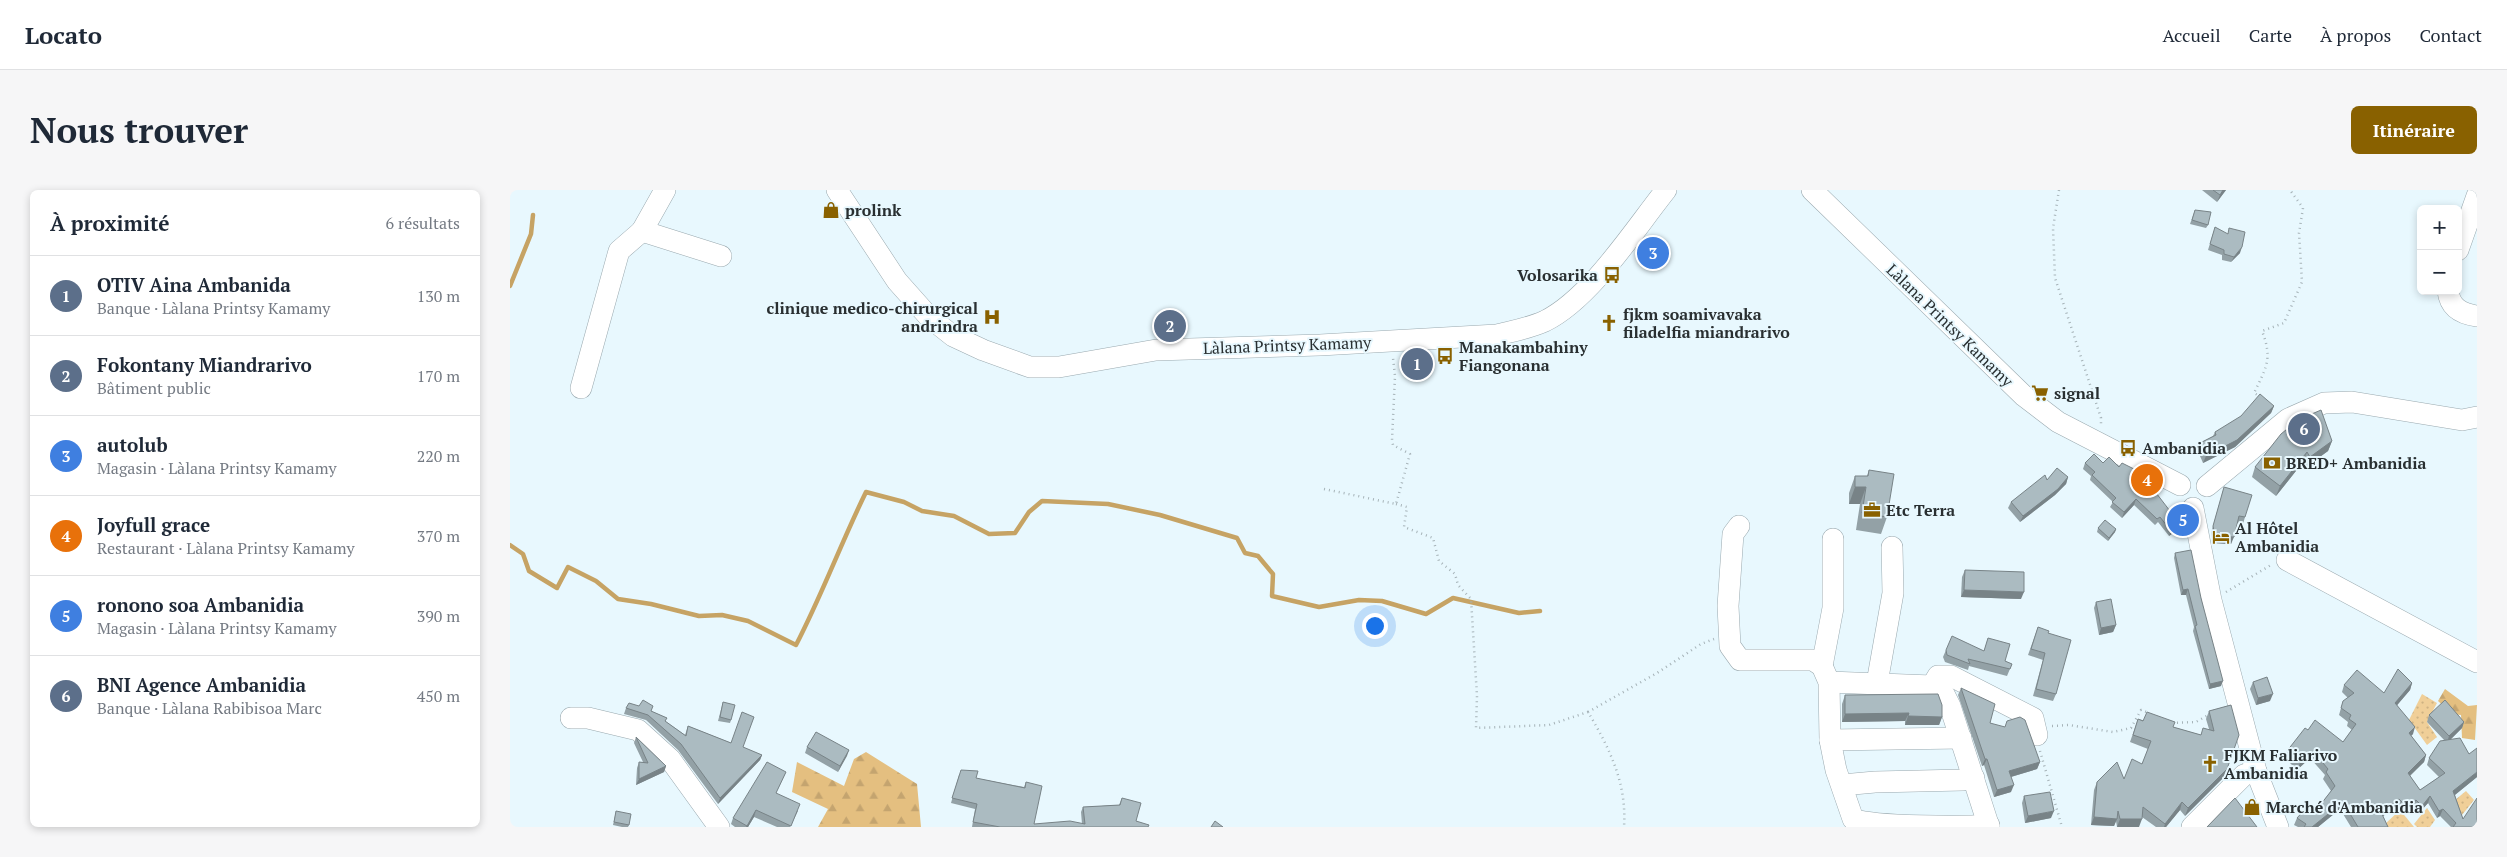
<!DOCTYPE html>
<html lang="fr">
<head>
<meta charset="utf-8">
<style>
	body { margin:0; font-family:"PT Serif",serif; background:#f6f6f7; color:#1f2937 }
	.controls { position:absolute; right:15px; top:15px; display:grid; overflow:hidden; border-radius:8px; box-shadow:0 2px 8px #0003 }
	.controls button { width:45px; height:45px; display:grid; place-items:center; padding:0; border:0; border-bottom:1px solid #e0e1e3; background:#fff; color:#1f2937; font:25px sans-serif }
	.you { position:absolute; left:864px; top:435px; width:18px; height:18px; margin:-12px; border:4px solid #fff; border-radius:50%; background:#1a73e8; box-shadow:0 0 0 8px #1a73e833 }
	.badge { display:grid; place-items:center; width:32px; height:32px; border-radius:50%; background:#896100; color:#fff; font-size:16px; font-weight:700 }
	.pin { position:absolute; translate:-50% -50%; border:2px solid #fff; box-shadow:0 1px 5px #0006 }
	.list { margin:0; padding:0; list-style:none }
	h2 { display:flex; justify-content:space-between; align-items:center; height:65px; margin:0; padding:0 20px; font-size:21px }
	h2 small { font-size:16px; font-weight:400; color:#747a83 }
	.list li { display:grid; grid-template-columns:32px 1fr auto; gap:15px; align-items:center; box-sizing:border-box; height:80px; padding:0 20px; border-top:1px solid #e0e1e3 }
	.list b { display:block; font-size:19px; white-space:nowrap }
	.list p { margin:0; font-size:16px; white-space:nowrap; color:#747a83 }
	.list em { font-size:16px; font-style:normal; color:#747a83 }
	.map { position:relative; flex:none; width:1967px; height:637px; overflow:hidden; border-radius:8px }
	header { display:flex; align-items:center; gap:30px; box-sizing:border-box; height:70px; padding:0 25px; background:#fff; border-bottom:1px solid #e0e1e3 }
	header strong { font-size:24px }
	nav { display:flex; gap:28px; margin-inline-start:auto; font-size:18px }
	.intro { display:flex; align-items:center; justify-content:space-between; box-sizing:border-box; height:120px; padding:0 30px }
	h1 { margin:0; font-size:35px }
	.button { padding:12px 22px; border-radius:8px; background:#896100; color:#fff; font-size:18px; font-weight:700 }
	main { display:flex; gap:30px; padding:0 30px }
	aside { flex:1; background:#fff; border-radius:8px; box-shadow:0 2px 8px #0003 }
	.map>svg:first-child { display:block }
	.grass { fill:url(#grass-dots) }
	.forest { fill:url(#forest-firs) }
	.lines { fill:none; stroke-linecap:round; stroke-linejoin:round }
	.stream { stroke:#c6a364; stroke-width:4.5 }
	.minor-casing { stroke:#9aa9af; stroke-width:22 }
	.path { stroke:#a6b3b8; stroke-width:2.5; stroke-dasharray:1 4; stroke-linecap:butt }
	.minor { stroke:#fff; stroke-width:21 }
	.wall { fill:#93a1a6 }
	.shaded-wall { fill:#788387 }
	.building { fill:#abbbc1; stroke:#788387 }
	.labels { text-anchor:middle; stroke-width:4; stroke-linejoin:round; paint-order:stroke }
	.poi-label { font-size:16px; font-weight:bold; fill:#292f31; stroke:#e8f8fe; text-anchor:start }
	.street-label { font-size:16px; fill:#292f31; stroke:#e8f8fe }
</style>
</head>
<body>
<header>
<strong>Locato</strong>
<nav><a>Accueil</a><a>Carte</a><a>À propos</a><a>Contact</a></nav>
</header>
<div class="intro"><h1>Nous trouver</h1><a class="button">Itinéraire</a></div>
<main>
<aside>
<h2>À proximité<small>6 résultats</small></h2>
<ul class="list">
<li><span class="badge" style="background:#5c6f8a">1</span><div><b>OTIV Aina Ambanida</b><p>Banque · Làlana Printsy Kamamy</p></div><em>130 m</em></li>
<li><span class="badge" style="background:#5c6f8a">2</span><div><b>Fokontany Miandrarivo</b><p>Bâtiment public</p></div><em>170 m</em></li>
<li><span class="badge" style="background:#3f7fe0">3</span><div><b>autolub</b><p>Magasin · Làlana Printsy Kamamy</p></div><em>220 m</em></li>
<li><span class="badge" style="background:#e8710a">4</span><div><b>Joyfull grace</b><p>Restaurant · Làlana Printsy Kamamy</p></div><em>370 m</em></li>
<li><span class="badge" style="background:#3f7fe0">5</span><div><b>ronono soa Ambanidia</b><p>Magasin · Làlana Printsy Kamamy</p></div><em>390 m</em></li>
<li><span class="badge" style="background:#5c6f8a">6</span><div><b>BNI Agence Ambanidia</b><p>Banque · Làlana Rabibisoa Marc</p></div><em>450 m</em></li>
</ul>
</aside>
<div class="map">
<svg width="1967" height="637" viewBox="0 0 1967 637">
	<defs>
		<pattern id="grass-dots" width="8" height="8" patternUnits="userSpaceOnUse" patternTransform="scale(1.25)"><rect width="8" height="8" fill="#f0cf98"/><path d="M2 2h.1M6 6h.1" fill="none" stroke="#ceb283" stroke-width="1.8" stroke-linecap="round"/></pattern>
		<pattern id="forest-firs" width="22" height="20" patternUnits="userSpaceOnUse" patternTransform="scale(1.25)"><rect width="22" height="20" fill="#e4bf80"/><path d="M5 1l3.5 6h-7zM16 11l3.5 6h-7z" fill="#c4a46f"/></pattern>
	</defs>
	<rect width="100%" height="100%" fill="#e8f8fe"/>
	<g class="grass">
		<path d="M1912 504 1927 513 1917 532 1927 547 1917 555 1899 530Z"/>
		<path d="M1956 601 1964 610 1952 625 1945 610Z"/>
		<path d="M1917 618 1925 630 1920 637H1907L1904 634Z"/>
		<path d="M1890 620 1904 637H1877L1875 634Z"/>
	</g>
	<g class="forest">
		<path d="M1935 499 1958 516 1967 515 1965 550 1952 548 1951 525 1942 524 1928 511Z"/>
		<path d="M356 562 407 594 411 637H308L318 619 282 602 287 572 334 596 344 569Z"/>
	</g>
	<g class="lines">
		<g class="stream">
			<path d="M0 96 21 44 23 25"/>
			<path d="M0 355 13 364 19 381 47 398 58 377 86 391 108 409 141 414 189 426 212 425 238 431 286 455C312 405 331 353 356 302L394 312 412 321 444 326 479 344 505 343 519 322 532 311 598 314 650 325 727 348 735 363 748 366 763 384 762 406 809 417 849 410 872 411 916 424 943 408 1009 423 1030 421"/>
		</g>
		<g class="minor-casing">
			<g id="minor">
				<path d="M155 0 132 41 211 66"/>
				<path d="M327 0 387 91 419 127 443 146 473 160 520 177H549L646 160 810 155 987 145C1003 141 1020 138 1035 131 1081 108 1124 40 1156 0"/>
				<path d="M1302 0 1514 206 1548 232 1670 295"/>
				<path d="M1948 60 1967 6"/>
				<path d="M1938 101C1940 118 1952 124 1967 126"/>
				<path d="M71 198 109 61 132 41"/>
				<path d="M1697 296 1778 229 1814 213 1842 212 1952 230 1967 227"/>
				<path d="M1683 318 1701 410 1746 581 1768 637"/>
				<path d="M1229 336 1223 344 1218 416 1220 456 1230 470H1303L1312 476 1319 492 1320 550 1326 580 1343 629C1365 637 1454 637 1479 635"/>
				<path d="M1777 370 1967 472"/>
				<path d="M1312 476 1323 418V349"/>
				<path d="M1319 492 1422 496 1434 504 1440 516 1479 637"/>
				<path d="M1367 493 1383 403 1382 357"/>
				<path d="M1422 496 1428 486H1441L1523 528 1527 545"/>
				<path d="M61 528H78L128 540 160 569 209 637"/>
				<path d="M1320 550 1451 548"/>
				<path d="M1332 595 1365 592 1453 590 1464 588"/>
				<path d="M1682 637 1734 585 1746 581"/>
			</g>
		</g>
		<g class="path">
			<path d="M1549 0 1543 38 1545 88 1591 228V234"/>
			<path d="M1751 207 1744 203C1756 178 1763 169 1752 141L1774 133 1792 92 1789 43 1793 18 1780 0"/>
			<path d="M814 299 886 314 900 264 883 255 882 250 885 186 883 168"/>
			<path d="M886 314 897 317 894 337 923 348 929 371 945 384 948 395 961 409 967 506 966 538 1039 535 1078 522C1100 559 1117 594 1114 637"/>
			<path d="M1716 402 1761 375"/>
			<path d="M1078 522 1147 483 1191 454 1204 449"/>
			<path d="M1662 533 1686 532 1700 524"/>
			<path d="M1542 536 1559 535 1603 542 1621 538 1631 520 1639 523"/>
			<path d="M1530 561 1552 637"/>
		</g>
		<use href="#minor" class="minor"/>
	</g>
	<g class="wall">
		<path d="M1692 0H1716L1707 12Z"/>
		<path d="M1685 20 1698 35 1696 38 1680 34Z"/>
		<path d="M1705 37 1730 63 1721 72 1712 70V65L1698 60Z"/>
		<path d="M1764 216 1761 223 1725 257 1693 273 1687 259 1690 253 1703 246 1705 242Z"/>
		<path d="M1822 251 1818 261 1796 277 1793 272 1766 306 1742 287 1745 277Z"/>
		<path d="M1575 273H1593L1609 277 1640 295 1668 339 1659 346 1648 332 1645 335 1624 315 1612 328 1600 317 1603 312 1580 290 1581 286 1573 279Z"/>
		<path d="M1359 280 1377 327 1371 344 1346 340 1350 314H1339V303L1345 286H1357Z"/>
		<path d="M1558 287 1556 294 1545 305 1510 332 1498 318 1501 312 1537 290Z"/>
		<path d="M1714 297 1735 327 1733 334 1727 333 1721 354 1703 353 1701 343Z"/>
		<path d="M1588 338 1606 339 1605 342 1598 351 1587 342Z"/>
		<path d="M1665 363 1691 408 1711 496 1699 499 1683 441 1684 437 1676 405H1671L1664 368Z"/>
		<path d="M1455 380 1511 409 1451 407 1452 387Z"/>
		<path d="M1586 412 1606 435 1603 442 1589 445 1584 418Z"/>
		<path d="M1528 437 1538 443 1546 504 1543 511 1523 506 1533 470 1518 465Z"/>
		<path d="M1478 448 1495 471 1502 474 1497 486 1459 476 1458 480 1435 472 1433 467 1436 460 1474 461Z"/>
		<path d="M1743 492 1760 511 1746 515 1740 499Z"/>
		<path d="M1902 493 1900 500 1887 515 1903 544 1901 546 1916 565 1914 572 1900 586 1910 600 1929 587 1917 575 1919 568 1935 551 1917 532 1919 525 1954 532 1952 538 1940 550 1967 587 1945 605 1953 629 1967 637H1941L1930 626 1927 628 1918 613 1909 623 1903 617 1895 624 1887 616 1873 626 1878 637H1841L1830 619 1808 637H1788L1784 635 1787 628 1804 623 1821 601 1813 589 1815 585 1800 568 1787 580 1775 568 1777 561 1798 540 1833 552 1842 540 1837 536 1838 532 1829 525 1833 511 1838 508 1832 502 1834 495 1874 503Z"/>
		<path d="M1451 498 1480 533 1530 572 1527 579 1501 587V602L1484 607 1474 575 1472 576 1448 505Z"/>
		<path d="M1335 505 1432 527 1429 535H1395V531L1332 532V514Z"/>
		<path d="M213 512 221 530 220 533 208 531Z"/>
		<path d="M1721 515 1714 587 1675 626 1670 620 1656 637H1646L1632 627 1607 637 1606 631 1604 636 1581 635 1584 600 1587 592 1614 589 1632 574 1638 559 1620 552 1628 529 1663 537 1691 545 1699 539 1696 529 1699 521Z"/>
		<path d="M116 518 141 521 157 528 155 531 175 545 178 536 252 565 250 570 208 614 168 560 136 530 114 524Z"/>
		<path d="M126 547 156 576 154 582 126 595 127 578 129 572H133L124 553Z"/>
		<path d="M297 557 339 560 328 582 295 563Z"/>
		<path d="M276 582 266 603 288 621 280 637H267L244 627 238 637H225L221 634 223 628Z"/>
		<path d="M449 585 514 597 516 592 524 634H572L571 622 573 617 609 615 612 608 626 631 638 637H462L465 619 441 613Z"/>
		<path d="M1514 606 1541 628 1515 633 1512 613Z"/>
		<path d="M106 621 119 635 118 637H112L103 635Z"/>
	</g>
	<g class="shaded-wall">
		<path d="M1713 0H1716L1707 12 1710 5Z"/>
		<path d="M1732 57 1730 63 1721 72 1724 67Z"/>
		<path d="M1764 216 1761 223 1725 257 1693 273 1696 266Z"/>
		<path d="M1822 251 1818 261 1796 277 1800 267Z"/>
		<path d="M1797 262 1793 272 1766 306 1770 296Z"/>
		<path d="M1558 287 1556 294 1545 305 1510 332 1513 326Z"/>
		<path d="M1345 297H1356L1350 314H1339Z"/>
		<path d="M1626 309 1624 315 1612 328 1614 322Z"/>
		<path d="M1670 334 1668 339 1659 346 1661 341Z"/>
		<path d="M1606 339 1605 342 1598 351 1599 348Z"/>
		<path d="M1705 346 1724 347 1721 354 1703 353Z"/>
		<path d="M1678 399 1676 405H1671L1673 400Z"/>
		<path d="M1454 400 1514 402 1511 409 1451 407Z"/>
		<path d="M1606 435 1603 442 1589 445 1591 438Z"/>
		<path d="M1713 491 1711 496 1699 499 1700 494Z"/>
		<path d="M1902 493 1900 500 1883 520 1885 513Z"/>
		<path d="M1763 504 1760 511 1746 515 1748 508Z"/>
		<path d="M1399 523 1395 531 1332 532 1335 524Z"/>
		<path d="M1398 526 1432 527 1429 535H1395Z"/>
		<path d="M1954 532 1952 538 1937 553 1939 546Z"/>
		<path d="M1905 537 1903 544 1896 550 1899 543Z"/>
		<path d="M339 560 337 566 328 582 330 576Z"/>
		<path d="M1803 561 1800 568 1787 580 1790 573Z"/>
		<path d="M252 565 250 570 208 614 210 608Z"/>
		<path d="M1916 565 1914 572 1895 590 1898 583Z"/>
		<path d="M1475 569H1477L1474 575 1472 576Z"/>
		<path d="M1530 572 1527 579 1497 588 1499 581Z"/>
		<path d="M156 576 154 582 126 595 129 589Z"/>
		<path d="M1717 579 1714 587 1675 626 1678 618Z"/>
		<path d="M1967 582V587L1941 608 1943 601Z"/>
		<path d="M1504 595 1501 602 1484 607 1487 600Z"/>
		<path d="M1920 606 1918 613 1909 623 1912 616Z"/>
		<path d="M1889 609 1887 616 1869 629 1871 622Z"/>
		<path d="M1906 610 1903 617 1895 624 1897 617Z"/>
		<path d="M1672 612 1670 620 1656 637H1654L1655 634Z"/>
		<path d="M1833 612 1830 619 1808 637H1802Z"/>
		<path d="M1933 619 1930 626 1927 628 1929 621Z"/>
		<path d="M246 620 244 627 238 637H236Z"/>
		<path d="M1544 621 1541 628 1515 633 1518 626Z"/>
		<path d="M1584 627 1607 629 1604 636 1581 635Z"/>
		<path d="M1610 629H1632L1629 637H1607Z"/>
	</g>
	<g class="building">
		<path d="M1703 0H1713L1710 5Z"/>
		<path d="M1685 20 1701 22 1698 35 1682 30Z"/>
		<path d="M1705 37 1718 44 1719 38 1735 42 1732 57 1724 67 1714 64V60L1700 54Z"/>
		<path d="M1750 204 1764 216 1727 250 1696 266 1690 253 1706 245 1705 242 1731 226Z"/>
		<path d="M1811 220 1822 251 1800 267 1797 262 1770 296 1745 277 1771 244 1788 230Z"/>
		<path d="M1584 264 1593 273 1599 267 1609 277 1612 273 1642 288 1640 295 1670 334 1661 341 1650 327 1647 329 1626 309 1614 322 1602 312 1606 308 1582 285 1585 282 1575 273Z"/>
		<path d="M1547 278 1558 287 1548 299 1513 326 1501 312 1535 285 1537 290Z"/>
		<path d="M1359 280 1384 284 1377 327 1352 323 1356 297H1345V286H1358Z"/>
		<path d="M1714 297 1742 305 1735 327 1729 326 1724 347 1705 346 1703 336Z"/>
		<path d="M1595 330 1606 339 1599 348 1588 338Z"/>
		<path d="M1681 360 1691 408 1713 491 1700 494 1685 436 1687 435 1678 399 1673 400 1665 363Z"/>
		<path d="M1455 380 1514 382V402L1454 400Z"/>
		<path d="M1601 409 1606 435 1591 438 1586 412Z"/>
		<path d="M1528 437 1539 441 1538 443 1561 450 1546 504 1526 499 1535 463 1521 459Z"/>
		<path d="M1442 446 1474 461 1478 448 1500 454 1495 471 1502 474 1500 479 1458 469 1460 474 1437 465 1436 460Z"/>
		<path d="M1888 479 1902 493 1885 513 1905 537 1899 543 1916 565 1898 583 1910 600 1935 583 1919 568 1930 551 1950 548 1959 564 1967 558V582L1943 601 1953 629 1967 608V637H1943L1946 633 1933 619 1929 621 1920 606 1912 616 1906 610 1897 617 1889 609 1871 622 1878 637H1848L1833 612 1802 637H1794L1796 634 1787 628 1796 618 1804 623 1825 596 1816 582 1818 579 1803 561 1790 573 1777 561 1795 538 1798 540 1805 530 1833 552 1846 534 1839 529 1841 525 1831 518 1833 511 1844 503 1834 495 1847 480 1874 503Z"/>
		<path d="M1757 487 1763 504 1748 508 1743 492Z"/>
		<path d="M1451 498 1485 514 1480 533 1495 537 1497 531 1510 527 1515 530 1530 572 1499 581 1504 595 1487 600 1477 569H1475Z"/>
		<path d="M1428 504 1432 515V527L1398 526 1399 523 1335 524V505Z"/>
		<path d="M133 510 143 516 141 521 157 528 155 531 176 546 178 536 221 553 232 522 244 527 233 557 252 565 210 608 171 554 138 525 116 518 119 513 129 516Z"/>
		<path d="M1935 510 1954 532 1939 546 1919 525Z"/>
		<path d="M213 512 225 515 221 530 210 527Z"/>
		<path d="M1721 515 1729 545 1717 579 1678 618 1672 612 1655 634 1633 617 1632 629H1610L1608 621 1607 629 1584 627 1587 592 1607 572 1614 589 1622 569 1632 574 1641 551 1623 545 1628 529 1633 531 1637 522 1665 532 1663 537 1691 545 1693 538 1704 541 1699 521Z"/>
		<path d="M306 542 339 560 330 576 297 557Z"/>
		<path d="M126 547 156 576 129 589V572L138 573Z"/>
		<path d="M257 572 276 582 266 603 290 614 281 636 246 620 237 636 223 628Z"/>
		<path d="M451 580 468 581 466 588 515 598 516 592 532 596 524 634 560 631 575 634 573 617 610 615 612 608 631 613 626 631 639 635 638 637H490L463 632 467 614 442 608Z"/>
		<path d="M1540 602 1544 621 1518 626 1514 606Z"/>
		<path d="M1725 608 1747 637H1697Z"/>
		<path d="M106 621 121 624 119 635 104 632Z"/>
		<path d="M705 631 713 637H701Z"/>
	</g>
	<defs>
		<g id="shop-bare" transform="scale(1.35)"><path d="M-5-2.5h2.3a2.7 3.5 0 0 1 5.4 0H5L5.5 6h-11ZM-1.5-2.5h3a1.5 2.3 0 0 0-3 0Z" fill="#896100" stroke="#e8f8fe" stroke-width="2.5" paint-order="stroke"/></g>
		<g id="bus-bare" transform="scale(1.35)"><path d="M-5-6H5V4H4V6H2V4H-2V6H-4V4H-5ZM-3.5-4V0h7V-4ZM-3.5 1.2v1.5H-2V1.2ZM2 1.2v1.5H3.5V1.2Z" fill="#896100" stroke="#e8f8fe" stroke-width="2.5" paint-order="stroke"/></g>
		<g id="hospital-bare" transform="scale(1.35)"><path d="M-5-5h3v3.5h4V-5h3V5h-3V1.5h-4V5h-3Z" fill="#896100" stroke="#e8f8fe" stroke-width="2.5" paint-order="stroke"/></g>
		<g id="church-bare" transform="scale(1.35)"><path d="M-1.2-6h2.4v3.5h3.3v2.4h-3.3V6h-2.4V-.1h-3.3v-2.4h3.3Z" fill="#896100" stroke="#e8f8fe" stroke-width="2.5" paint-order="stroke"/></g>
		<g id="supermarket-bare" transform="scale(1.35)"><path d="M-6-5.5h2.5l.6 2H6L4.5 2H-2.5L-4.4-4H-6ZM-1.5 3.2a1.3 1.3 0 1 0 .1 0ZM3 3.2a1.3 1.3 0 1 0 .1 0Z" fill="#896100" stroke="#e8f8fe" stroke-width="2.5" paint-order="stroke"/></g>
		<g id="bank-bare" transform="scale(1.35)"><path d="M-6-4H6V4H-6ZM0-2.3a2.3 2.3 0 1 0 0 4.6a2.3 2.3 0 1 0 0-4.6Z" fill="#896100" stroke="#e8f8fe" stroke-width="2.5" paint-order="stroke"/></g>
		<g id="office-bare" transform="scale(1.35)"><path d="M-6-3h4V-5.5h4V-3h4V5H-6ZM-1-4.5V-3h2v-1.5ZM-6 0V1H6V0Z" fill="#896100" stroke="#e8f8fe" stroke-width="2.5" paint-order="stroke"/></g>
		<g id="hotel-bare" transform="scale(1.35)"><path d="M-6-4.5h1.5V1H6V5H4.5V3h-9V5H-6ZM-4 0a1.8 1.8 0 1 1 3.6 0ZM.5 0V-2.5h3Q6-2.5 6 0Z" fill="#896100" stroke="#e8f8fe" stroke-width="2.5" paint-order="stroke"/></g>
	</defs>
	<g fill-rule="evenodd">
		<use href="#shop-bare" x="321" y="20"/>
		<use href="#bus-bare" x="1102" y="85"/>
		<use href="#hospital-bare" x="482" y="127"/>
		<use href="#church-bare" x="1099" y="133"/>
		<use href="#bus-bare" x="935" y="166"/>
		<use href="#supermarket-bare" x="1530" y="203"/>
		<use href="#bus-bare" x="1618" y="258"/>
		<use href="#bank-bare" x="1762" y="273"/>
		<use href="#office-bare" x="1362" y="320"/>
		<use href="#hotel-bare" x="1711" y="347"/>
		<use href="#church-bare" x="1700" y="574"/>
		<use href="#shop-bare" x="1742" y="617"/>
	</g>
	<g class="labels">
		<g class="poi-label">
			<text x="335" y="26">prolink</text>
			<text x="1088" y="91" text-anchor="end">Volosarika</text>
			<text x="468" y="124" text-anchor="end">clinique medico-chirurgical<tspan x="468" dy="18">andrindra</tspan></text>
			<text x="1113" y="130">fjkm soamivavaka<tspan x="1113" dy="18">filadelfia miandrarivo</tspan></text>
			<text x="949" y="163">Manakambahiny<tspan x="949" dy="18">Fiangonana</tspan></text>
			<text x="1544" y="209">signal</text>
			<text x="1632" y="264">Ambanidia</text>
			<text x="1776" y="279">BRED+ Ambanidia</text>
			<text x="1376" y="326">Etc Terra</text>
			<text x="1725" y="344">Al Hôtel<tspan x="1725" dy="18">Ambanidia</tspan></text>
			<text x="1714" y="571">FJKM Faliarivo<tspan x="1714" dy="18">Ambanidia</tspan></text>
			<text x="1756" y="623">Marché d'Ambanidia</text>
		</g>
		<g class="street-label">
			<text transform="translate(1440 135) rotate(44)" y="6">Làlana Printsy Kamamy</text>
			<text transform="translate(777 155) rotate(-2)" y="6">Làlana Printsy Kamamy</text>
		</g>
	</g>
</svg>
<div class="controls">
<button>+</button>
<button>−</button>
</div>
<div class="you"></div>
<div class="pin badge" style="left:907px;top:174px;background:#5c6f8a">1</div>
<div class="pin badge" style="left:660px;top:136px;background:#5c6f8a">2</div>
<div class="pin badge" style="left:1143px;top:63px;background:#3f7fe0">3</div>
<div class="pin badge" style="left:1637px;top:290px;background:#e8710a">4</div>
<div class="pin badge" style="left:1673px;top:330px;background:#3f7fe0">5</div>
<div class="pin badge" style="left:1794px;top:239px;background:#5c6f8a">6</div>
</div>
</main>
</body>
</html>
